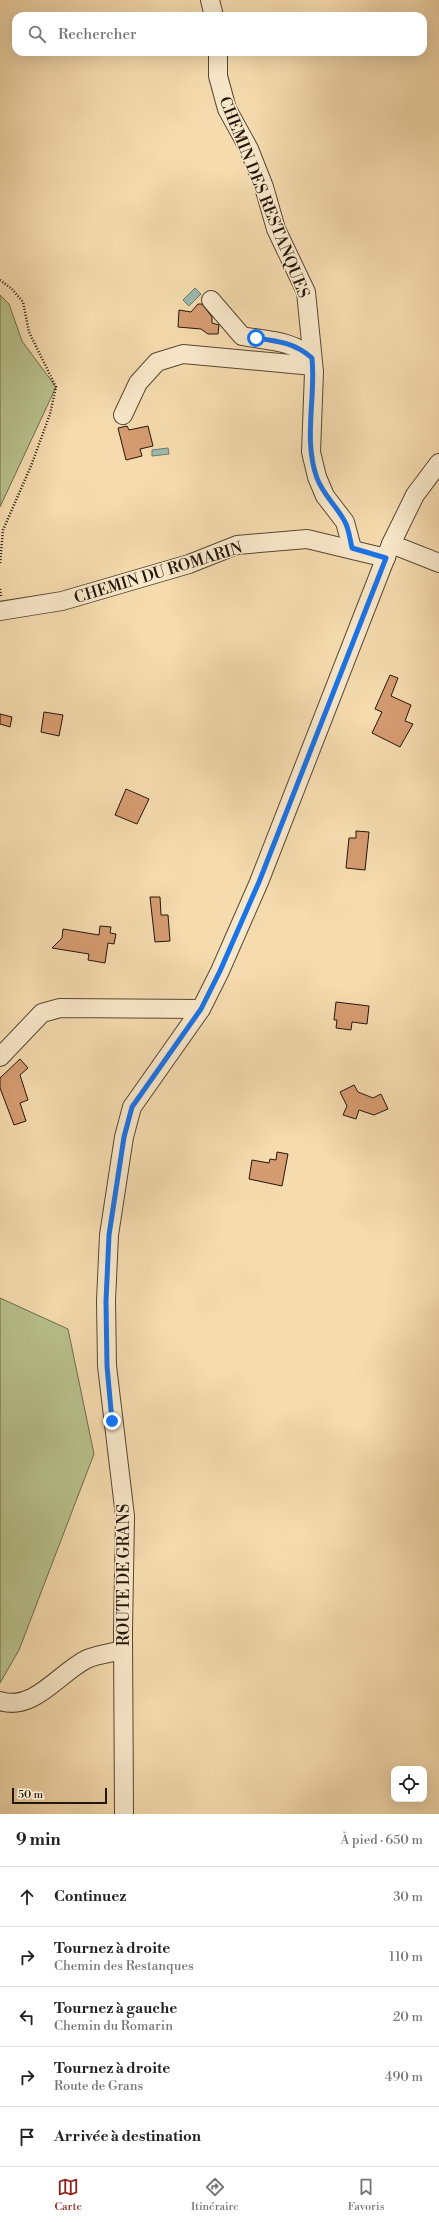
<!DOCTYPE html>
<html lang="fr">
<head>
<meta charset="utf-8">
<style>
	body { margin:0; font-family:"Libre Bodoni",serif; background:#f2f2f2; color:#222 }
	.controls { position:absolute; right:12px; bottom:12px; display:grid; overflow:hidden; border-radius:8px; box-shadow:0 4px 16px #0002 }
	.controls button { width:36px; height:36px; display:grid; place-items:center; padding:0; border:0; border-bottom:1px solid #e0e0e0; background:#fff; color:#222; font:20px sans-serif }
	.scale { position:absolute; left:12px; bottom:10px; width:95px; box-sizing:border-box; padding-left:4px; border:2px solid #24160c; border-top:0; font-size:11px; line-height:14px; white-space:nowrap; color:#24160c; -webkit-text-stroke:3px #f8e8ca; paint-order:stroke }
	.stop { position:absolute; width:12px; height:12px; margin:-9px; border:3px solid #1a73e8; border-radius:50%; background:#fff }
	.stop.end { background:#1a73e8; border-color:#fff; box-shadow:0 1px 4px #0008 }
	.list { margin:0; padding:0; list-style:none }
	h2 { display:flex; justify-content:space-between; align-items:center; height:52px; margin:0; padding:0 16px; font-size:17px }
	h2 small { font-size:13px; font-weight:400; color:#767676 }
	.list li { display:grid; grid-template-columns:26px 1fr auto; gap:12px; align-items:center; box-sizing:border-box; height:60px; padding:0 16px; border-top:1px solid #e0e0e0 }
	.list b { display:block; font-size:15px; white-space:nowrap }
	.list p { margin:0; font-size:13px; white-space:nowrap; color:#767676 }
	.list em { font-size:13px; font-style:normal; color:#767676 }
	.icon { flex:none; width:22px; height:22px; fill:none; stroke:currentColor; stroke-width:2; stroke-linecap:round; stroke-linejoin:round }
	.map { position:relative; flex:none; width:439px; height:1814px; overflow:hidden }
	.search { position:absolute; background:#fff; box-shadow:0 4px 16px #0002; left:12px; right:12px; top:12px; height:44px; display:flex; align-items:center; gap:10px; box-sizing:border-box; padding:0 14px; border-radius:12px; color:#767676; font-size:15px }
	.sheet { height:352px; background:#fff }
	nav { display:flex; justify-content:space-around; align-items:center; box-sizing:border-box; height:56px; border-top:1px solid #e0e0e0; background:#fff; font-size:11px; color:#767676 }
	nav a { display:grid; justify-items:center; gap:2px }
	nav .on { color:#8f2418 }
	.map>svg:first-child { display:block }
	.green { fill:#b8c18d; stroke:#6e6c4c }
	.water { fill:#9cbbaf; stroke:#6c796e }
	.building { fill:#d69c71; stroke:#24160c }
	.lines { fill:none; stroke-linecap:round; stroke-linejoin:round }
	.minor-casing { stroke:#584734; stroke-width:20 }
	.path { stroke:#24160c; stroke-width:2.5; stroke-dasharray:1 2; stroke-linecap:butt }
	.minor { stroke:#f8e8ca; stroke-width:18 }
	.route { stroke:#1a73e8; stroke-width:5 }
	.labels { text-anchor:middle; stroke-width:3; stroke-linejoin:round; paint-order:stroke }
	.street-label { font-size:16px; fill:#24160c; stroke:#f8e8ca }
</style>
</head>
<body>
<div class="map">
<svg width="439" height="1814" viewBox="0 0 439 1814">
	<rect width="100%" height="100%" fill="#f5dbae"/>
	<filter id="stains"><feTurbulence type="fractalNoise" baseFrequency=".005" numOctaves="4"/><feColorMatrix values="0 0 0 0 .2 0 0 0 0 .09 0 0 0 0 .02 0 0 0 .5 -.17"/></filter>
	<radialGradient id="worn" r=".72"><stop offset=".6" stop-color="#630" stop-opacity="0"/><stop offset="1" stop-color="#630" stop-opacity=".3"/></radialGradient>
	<g class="green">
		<path d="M0 295 9 304 22 341 56 387 0 507Z"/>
		<path d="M0 1298 68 1329 94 1454 19 1650 0 1683Z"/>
	</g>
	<g class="water">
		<path d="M195 288 201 294 189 306 183 300Z"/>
		<path d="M168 448 169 454 152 456V450Z"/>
	</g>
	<g class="building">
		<path d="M198 304H202L212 317V323L219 325 218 334H208L201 329 178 327 179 310 191 312Z"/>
		<path d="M127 426 129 430 148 426 153 446 140 449 142 456 126 460 118 428Z"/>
		<path d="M390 675 398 678 391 696 411 705 405 721 413 724 400 747 372 733 382 712 375 709Z"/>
		<path d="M44 712 63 715 59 736 41 732Z"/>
		<path d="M0 714 12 717 10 727 0 724Z"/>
		<path d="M126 789 149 799 137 824 115 815Z"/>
		<path d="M356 831 369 832 365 870 346 868 349 838H356Z"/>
		<path d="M150 897H160L161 915H168L170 941 155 942Z"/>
		<path d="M100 926 111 927 110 933 116 934 114 944 108 943 105 963 88 960 89 954 52 948 62 938 63 929 99 935Z"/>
		<path d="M336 1002 369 1006 367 1024 352 1022 351 1030 336 1028 337 1020H334Z"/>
		<path d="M20 1059 28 1068 20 1075 28 1100 20 1103 26 1121 14 1125 0 1088V1078Z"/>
		<path d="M354 1085 358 1092 373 1098 381 1094 388 1109 374 1115 359 1110 356 1119 343 1115 347 1106 340 1092Z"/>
		<path d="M277 1152 288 1154 282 1186 249 1179 252 1160 269 1163 270 1159 276 1160Z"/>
	</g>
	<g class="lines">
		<g class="minor-casing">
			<g id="minor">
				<path d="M210 0 214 16"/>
				<path d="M218 52V76L227 109 249 149 264 187 276 229 306 292 314 372 311 452 317 477 325 496 345 522 352 548"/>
				<path d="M211 300 242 336C268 341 292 340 312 358"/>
				<path d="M123 415 138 383 157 362 183 354 313 366"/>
				<path d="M391 544 439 563"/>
				<path d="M0 611 62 601 189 564 237 545 307 539 386 558"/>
				<path d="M0 1057 42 1013 60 1008 201 1009"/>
				<path d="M0 1701C34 1712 60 1672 87 1659 98 1654 112 1653 123 1650"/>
				<path d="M124 1814 123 1632 125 1516 107 1366 106 1301 109 1235 124 1137 132 1107 201 1009 220 971 259 882 391 544 415 495 439 463"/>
			</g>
		</g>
		<g class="path">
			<path d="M0 280 12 289 23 302 29 332 56 387 50 414 31 466 3 530 0 564"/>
			<path d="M0 589 1 596"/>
		</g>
		<use href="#minor" class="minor"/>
	</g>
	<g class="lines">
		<path class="route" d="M112 1421 107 1366 106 1301 109 1235 124 1137 132 1107 201 1009 220 971 259 882 386 558 352 548C350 540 349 529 345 522 337 506 323 495 317 478 303 440 316 397 312 358 295 343 278 341 256 338"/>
	</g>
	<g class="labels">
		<g class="street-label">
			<text transform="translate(265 197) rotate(68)" y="6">CHEMIN DES RESTANQUES</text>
			<text transform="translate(158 572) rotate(-17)" y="6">CHEMIN DU ROMARIN</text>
			<text transform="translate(123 1575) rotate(-90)" y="6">ROUTE DE GRANS</text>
		</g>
	</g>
	<rect width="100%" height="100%" filter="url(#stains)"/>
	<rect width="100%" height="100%" fill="url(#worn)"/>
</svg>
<div class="controls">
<button><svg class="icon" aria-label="locate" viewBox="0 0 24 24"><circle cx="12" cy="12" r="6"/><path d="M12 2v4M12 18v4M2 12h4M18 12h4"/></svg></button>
</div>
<div class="scale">50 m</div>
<div class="stop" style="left:256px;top:338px"></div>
<div class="stop end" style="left:112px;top:1421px"></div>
<div class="search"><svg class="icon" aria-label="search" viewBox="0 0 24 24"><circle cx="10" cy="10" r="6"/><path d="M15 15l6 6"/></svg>Rechercher</div>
</div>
<section class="sheet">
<h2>9 min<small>À pied · 650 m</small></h2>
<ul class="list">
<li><svg class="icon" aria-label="ahead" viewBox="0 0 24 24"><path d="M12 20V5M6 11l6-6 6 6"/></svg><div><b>Continuez</b></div><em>30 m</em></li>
<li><svg class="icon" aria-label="right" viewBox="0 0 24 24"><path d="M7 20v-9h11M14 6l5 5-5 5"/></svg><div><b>Tournez à droite</b><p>Chemin des Restanques</p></div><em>110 m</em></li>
<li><svg class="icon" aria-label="left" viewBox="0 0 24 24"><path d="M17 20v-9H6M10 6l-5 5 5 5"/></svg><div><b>Tournez à gauche</b><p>Chemin du Romarin</p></div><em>20 m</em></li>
<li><svg class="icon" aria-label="right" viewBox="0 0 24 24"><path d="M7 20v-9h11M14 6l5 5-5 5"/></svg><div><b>Tournez à droite</b><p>Route de Grans</p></div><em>490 m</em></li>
<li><svg class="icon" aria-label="arrive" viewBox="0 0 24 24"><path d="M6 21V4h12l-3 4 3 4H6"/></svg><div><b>Arrivée à destination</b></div></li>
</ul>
</section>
<nav>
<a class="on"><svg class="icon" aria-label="map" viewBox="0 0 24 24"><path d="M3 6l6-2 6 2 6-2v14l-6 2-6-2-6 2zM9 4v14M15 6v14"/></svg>Carte</a>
<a><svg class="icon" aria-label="directions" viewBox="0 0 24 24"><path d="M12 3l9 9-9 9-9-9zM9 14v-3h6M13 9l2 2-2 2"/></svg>Itinéraire</a>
<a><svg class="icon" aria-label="saved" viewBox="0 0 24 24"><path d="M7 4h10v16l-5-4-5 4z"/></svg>Favoris</a>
</nav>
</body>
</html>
